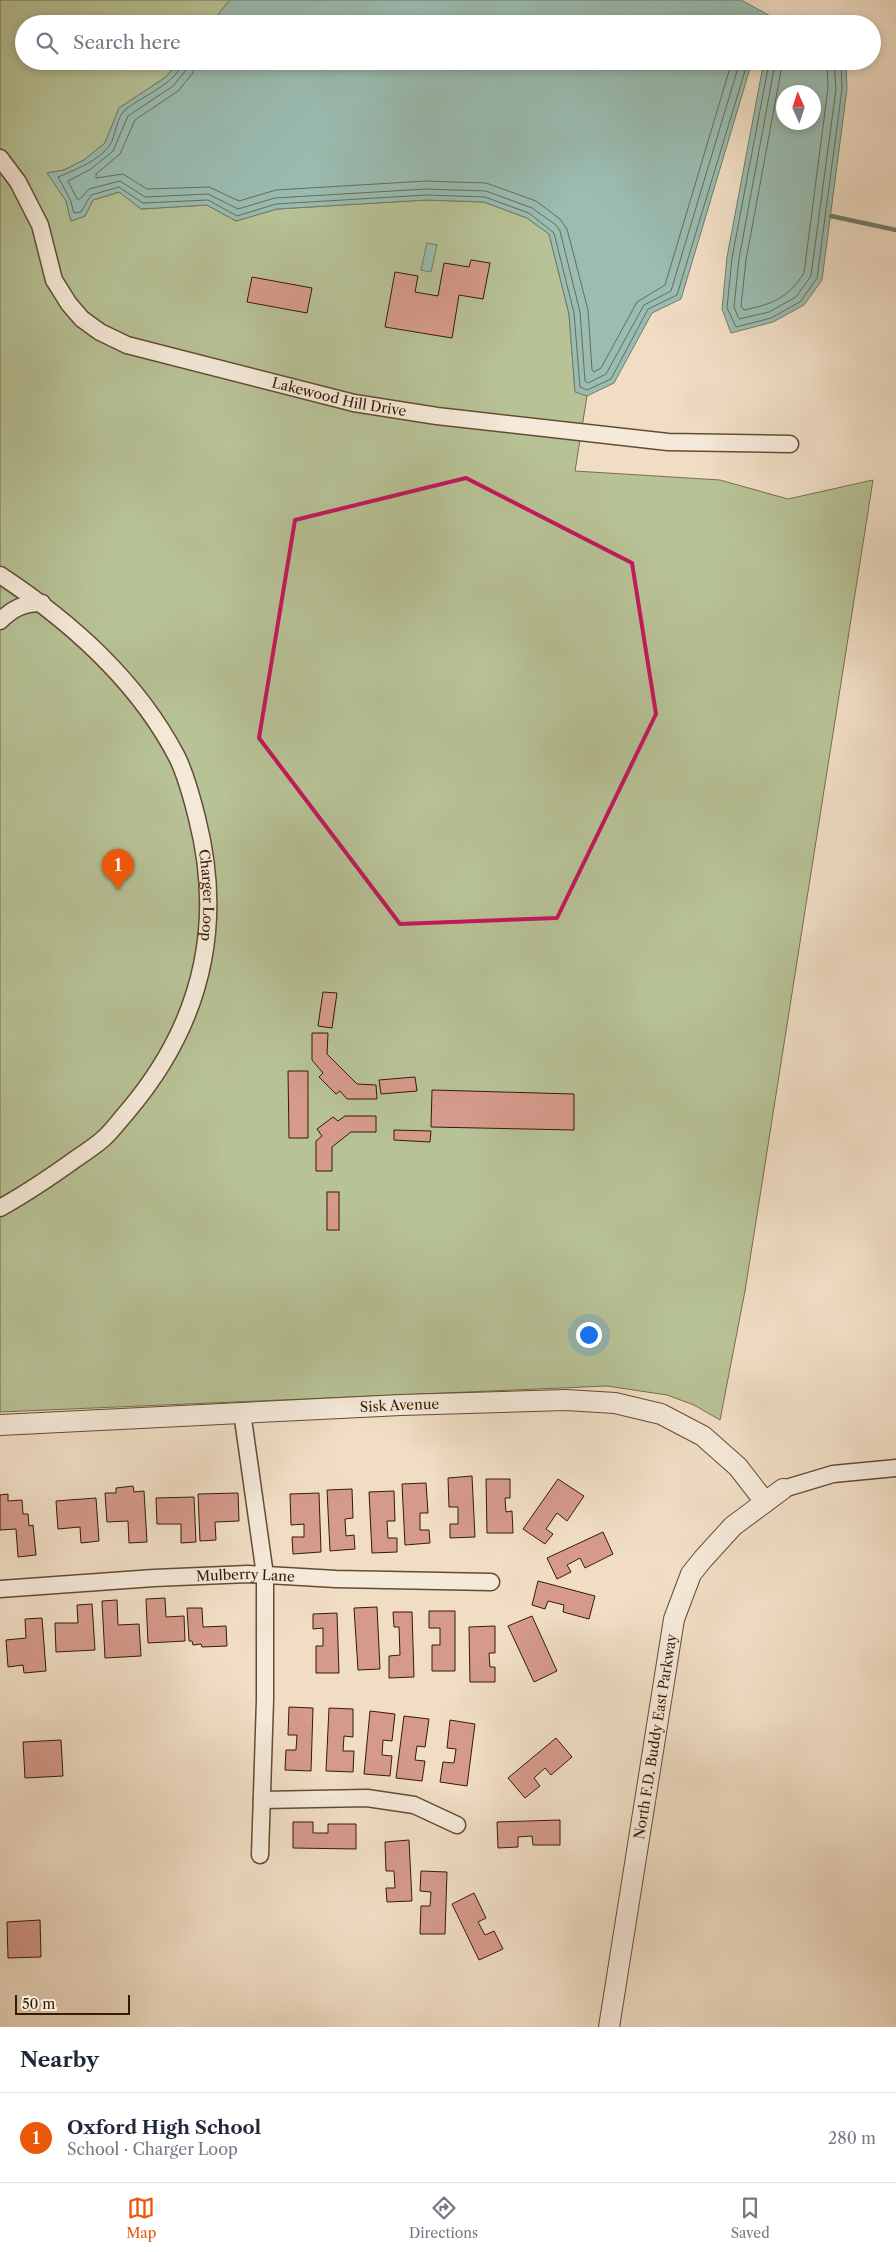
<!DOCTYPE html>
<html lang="en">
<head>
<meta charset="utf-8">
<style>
	body { margin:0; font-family:"Libre Caslon Text",serif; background:#f6f6f7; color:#1f2937 }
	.compass { position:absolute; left:776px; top:85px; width:45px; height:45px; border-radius:50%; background:#fff; box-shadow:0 2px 8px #0003; rotate:357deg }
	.scale { position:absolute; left:15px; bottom:12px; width:115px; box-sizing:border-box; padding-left:5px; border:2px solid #361b03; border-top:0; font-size:14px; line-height:18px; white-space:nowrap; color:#361b03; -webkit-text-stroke:4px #f5e9d9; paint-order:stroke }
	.you { position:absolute; left:588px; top:1334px; width:18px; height:18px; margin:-12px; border:4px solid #fff; border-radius:50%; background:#1a73e8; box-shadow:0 0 0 8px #1a73e833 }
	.badge { display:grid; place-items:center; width:32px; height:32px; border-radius:50%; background:#ea580c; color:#fff; font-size:16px; font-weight:700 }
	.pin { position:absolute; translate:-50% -41px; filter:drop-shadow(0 1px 2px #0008) }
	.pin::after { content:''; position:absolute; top:26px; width:18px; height:15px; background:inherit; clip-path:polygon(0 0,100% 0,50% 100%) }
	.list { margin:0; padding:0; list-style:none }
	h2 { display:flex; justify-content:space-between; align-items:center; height:65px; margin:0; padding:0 20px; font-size:21px }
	h2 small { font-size:16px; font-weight:400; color:#747a83 }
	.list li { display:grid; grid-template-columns:32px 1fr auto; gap:15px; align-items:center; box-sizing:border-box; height:90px; padding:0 20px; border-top:1px solid #e0e1e3 }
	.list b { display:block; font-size:19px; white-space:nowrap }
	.list p { margin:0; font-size:16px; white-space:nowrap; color:#747a83 }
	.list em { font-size:16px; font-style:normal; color:#747a83 }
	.icon { flex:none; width:28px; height:28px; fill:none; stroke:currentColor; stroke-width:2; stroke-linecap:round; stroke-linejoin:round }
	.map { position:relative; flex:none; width:896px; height:2027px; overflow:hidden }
	.search { position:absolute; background:#fff; box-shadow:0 2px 8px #0003; left:15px; right:15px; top:15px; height:55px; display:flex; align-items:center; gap:12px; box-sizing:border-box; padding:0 18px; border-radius:28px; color:#747a83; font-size:19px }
	.sheet { height:155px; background:#fff }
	nav { display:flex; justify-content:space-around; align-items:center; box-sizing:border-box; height:70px; border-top:1px solid #e0e1e3; background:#fff; font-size:14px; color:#747a83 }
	nav a { display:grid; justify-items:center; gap:2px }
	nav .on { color:#ea580c }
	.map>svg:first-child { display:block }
	.green { fill:#b7c296; stroke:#766e4c }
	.water { fill:#9abcb1; stroke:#727c6b; fill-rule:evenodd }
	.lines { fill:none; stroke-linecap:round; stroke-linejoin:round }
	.shore { stroke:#686c5a; stroke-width:1 }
	.stream { stroke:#727c6b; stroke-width:4.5 }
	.building { fill:#d59a8b; stroke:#361b03 }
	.minor-casing { stroke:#644c33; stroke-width:19 }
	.tertiary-casing { stroke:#644c33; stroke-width:22 }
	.minor { stroke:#f5e9d9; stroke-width:16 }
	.tertiary { stroke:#f5e9d9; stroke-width:20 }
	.marked { fill:none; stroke:#c2185b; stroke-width:4; stroke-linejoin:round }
	.labels { text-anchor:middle; stroke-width:4; stroke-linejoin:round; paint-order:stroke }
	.street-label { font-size:14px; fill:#361b03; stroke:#f5e9d9 }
</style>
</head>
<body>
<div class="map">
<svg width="896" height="2027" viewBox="0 0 896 2027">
	<rect width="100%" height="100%" fill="#f0ddc4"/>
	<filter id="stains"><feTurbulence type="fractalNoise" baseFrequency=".004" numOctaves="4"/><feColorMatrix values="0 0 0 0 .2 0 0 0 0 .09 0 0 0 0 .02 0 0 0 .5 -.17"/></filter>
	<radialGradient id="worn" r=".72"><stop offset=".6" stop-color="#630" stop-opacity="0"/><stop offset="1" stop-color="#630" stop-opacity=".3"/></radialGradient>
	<path class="green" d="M0 0H230L210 24H24V61H179L166 77 119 108 105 143 84 160 64 170 48 173 66 201 71 221 85 216 93 200 120 192 141 209 207 205 236 221 277 209 426 200 484 202 527 218 549 234 569 314 575 391 587 396 575 471 720 480 788 499 873 480 745 1291 720 1420 694 1405 667 1395 607 1386 0 1412Z"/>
	<g class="water">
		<path d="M230 0H741L785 24H210Z"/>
		<path d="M179 61H843L846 64 847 89 822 280 804 305 773 322 731 333 722 309 727 257 763 66 751 65 681 299 652 313 614 383 587 396 575 392 569 314 549 234 527 218 484 202 426 200 277 209 236 221 207 205 141 209 119 192 93 200 85 216 71 221 66 201 47 173 64 170 84 160 105 143 119 108 166 77ZM814 92V122H784V92Z"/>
		<path d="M427 243 437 245 431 272 421 270Z"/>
	</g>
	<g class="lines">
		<g class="shore">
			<path d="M182 61C180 82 140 97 125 110 116 118 116 135 110 145 100 160 73 171 58 177L70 199 74 213 81 212 91 195 119 187 143 203 208 200 237 216 276 204 426 195 485 197 529 213 554 233 574 313 580 387 587 390 611 379 648 309 677 295 748 61"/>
			<path d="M189 61 187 69 173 86 128 116 113 151 91 169 68 181 77 199H80L89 189 120 181 145 197 208 194 238 209 275 198 426 189 486 191 532 208 556 225 560 231 580 312 585 381 588 383 606 374 644 305 671 291 740 61"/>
			<path d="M196 61 193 73 178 91 135 120 120 154 96 174V178L123 174 147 189 209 187 239 201 276 190 426 181 486 183 536 201 560 219 567 229 588 310 592 370 594 372 601 368 637 302 665 285 732 61"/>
			<path d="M763 61 768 68 732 258 727 308 736 327 771 318 800 302 817 278 842 89 841 61"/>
			<path d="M773 61 774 69 739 259 734 307 739 319 769 312 796 297 811 276 836 89 834 61"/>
			<path d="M781 61V71L746 260 741 306 744 310C773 304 788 298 804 273L828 88 827 61"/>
		</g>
		<path class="stream" d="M831 216 896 230"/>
	</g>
	<g class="building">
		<path d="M471 260 490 263 483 299 459 295 452 338 385 327 395 272 418 276 415 292 438 296 444 263 469 267Z"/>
		<path d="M252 277 312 288 307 313 247 302Z"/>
		<path d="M323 992 337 993 332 1028 318 1026Z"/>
		<path d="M312 1033H328L327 1054 357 1084 376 1085 377 1099H347L340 1091 336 1094 319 1077 323 1073 312 1060Z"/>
		<path d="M288 1071H308V1138H289Z"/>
		<path d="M415 1077 417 1091 381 1094 379 1080Z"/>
		<path d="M432 1090 574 1094V1130L431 1127Z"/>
		<path d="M345 1116H376V1132H351L332 1147V1171H316V1141L322 1136 317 1129 333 1117 338 1121Z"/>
		<path d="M394 1130 431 1131 430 1142 394 1140Z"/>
		<rect x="327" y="1192" width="12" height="38"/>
		<path d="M472 1476 475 1537 450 1538V1524H458V1507H449L448 1478Z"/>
		<path d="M486 1479H510V1498H505L506 1512 512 1511 513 1533H487Z"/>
		<path d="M558 1479 584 1496 567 1521 557 1513 546 1529 553 1534 545 1544 523 1529Z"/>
		<path d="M426 1483 428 1513H420V1530H429L430 1543 405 1545 402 1484Z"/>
		<path d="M133 1486 134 1492 144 1491 147 1542 129 1543 128 1521 107 1522 105 1493H116V1488Z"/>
		<path d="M352 1489 353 1518 345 1519 346 1536 354 1535 355 1549 330 1551 327 1490Z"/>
		<path d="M394 1491 395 1521H387L388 1538H397V1552L372 1553 369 1492Z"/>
		<path d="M238 1493 239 1521 215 1522 216 1540 200 1541 198 1494Z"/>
		<path d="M319 1493 321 1552 293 1554 292 1537H304V1524L291 1525 290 1494Z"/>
		<path d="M8 1494V1501L22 1500 23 1514H28L29 1526 33 1525 36 1555 18 1557 16 1529 0 1530V1495Z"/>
		<path d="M194 1497 196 1542 181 1543V1524H157L156 1498Z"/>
		<path d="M96 1498 99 1541 81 1543 80 1527 58 1529 56 1501Z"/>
		<path d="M603 1532 613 1554 585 1568 580 1558 567 1565 571 1572 557 1579 547 1558Z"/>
		<path d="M538 1581 595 1596 589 1619 563 1612 564 1605 548 1601 545 1609 532 1605Z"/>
		<path d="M165 1598 166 1617 184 1616 185 1641 148 1643 146 1599Z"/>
		<path d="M117 1600 118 1625 139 1624 141 1656 105 1658 102 1601Z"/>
		<path d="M92 1604 95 1650 56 1652 55 1623H78L77 1605Z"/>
		<path d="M377 1607 380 1669 358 1670 354 1608Z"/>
		<path d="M187 1608H202L203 1627 226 1626 227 1646 202 1647 201 1644 193 1645 192 1641H189Z"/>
		<path d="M429 1611H455V1671H432V1645H440V1628H429Z"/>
		<path d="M393 1612H412L414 1677 389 1678V1656L400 1655 399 1627H394Z"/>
		<path d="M337 1613 339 1673H316V1646H323V1628L313 1629V1614Z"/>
		<path d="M532 1616 557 1671 534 1682 508 1626Z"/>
		<path d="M42 1618 46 1671 24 1673 23 1665 8 1667 6 1640 26 1638 25 1619Z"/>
		<path d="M495 1626V1653H489L490 1667H495V1682H470L469 1627Z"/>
		<path d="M289 1707 313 1708 311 1771 285 1770 286 1750H296L297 1735H288Z"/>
		<path d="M329 1708 353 1709V1737L344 1736 343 1751H354L353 1772 326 1771Z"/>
		<path d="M370 1711 395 1714 392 1741 383 1740 382 1755 392 1756 390 1776 364 1774Z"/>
		<path d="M404 1716 429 1719 425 1747 417 1746 415 1760 425 1761 422 1781 396 1778Z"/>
		<path d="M450 1720 475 1724 467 1786 440 1782 443 1762 454 1763 456 1749 447 1748Z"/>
		<path d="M556 1738 572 1757 551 1775 545 1768 534 1778 540 1786 525 1798 508 1778Z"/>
		<path d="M61 1740 63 1776 25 1778 23 1742Z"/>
		<path d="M560 1820V1845H533L532 1836 518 1837V1847L498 1848 497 1822Z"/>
		<path d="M293 1822H313V1833H328V1824H356V1849L293 1848Z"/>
		<path d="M409 1840 412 1901 387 1902 386 1888H395L394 1871H386L385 1842Z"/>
		<path d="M421 1871 447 1872 445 1934H420L421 1906H430L431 1892 420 1891Z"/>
		<path d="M474 1893 486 1918 478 1922 485 1935 494 1931 503 1949 479 1960 452 1904Z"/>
		<path d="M40 1920 41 1957 8 1958 7 1922Z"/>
	</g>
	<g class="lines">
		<g class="minor-casing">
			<g id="minor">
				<path id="s1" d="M0 158 18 182 40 225 54 280 69 304 82 319 100 332 127 345 354 403 437 416 668 442 790 444"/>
				<path id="s2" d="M0 575C71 622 137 680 177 757 186 775 192 798 197 818 225 928 201 1025 127 1112 119 1121 112 1131 103 1139 95 1146 86 1152 77 1158 52 1176 27 1193 0 1208"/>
				<path d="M0 621C13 608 24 603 42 603"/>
				<path d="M242 1412 265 1575V1700L260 1855"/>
				<path d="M783 1489 833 1474 896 1468"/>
				<path id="s3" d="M0 1589 154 1578 248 1574 336 1579 491 1582"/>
				<path d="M262 1800 367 1798 414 1805 457 1825"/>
			</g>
		</g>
		<g class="tertiary-casing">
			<g id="tertiary">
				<path id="s4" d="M0 1425 401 1405 566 1400 615 1403 661 1414 703 1436 738 1467 765 1502"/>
				<path id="s5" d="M609 2027 674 1619 691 1574 703 1559 733 1526 783 1489"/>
			</g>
		</g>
		<use href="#minor" class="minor"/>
		<use href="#tertiary" class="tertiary"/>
	</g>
	<path class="marked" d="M466 478 632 563 656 714 557 918 400 924 259 738 295 520Z"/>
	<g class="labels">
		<g class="street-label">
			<text dy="5" stroke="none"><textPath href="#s1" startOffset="454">Lakewood Hill Drive</textPath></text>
			<text dy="5" stroke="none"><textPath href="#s2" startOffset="399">Charger Loop</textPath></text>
			<text dy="5" stroke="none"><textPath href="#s4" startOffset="400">Sisk Avenue</textPath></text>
			<text dy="5" stroke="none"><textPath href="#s3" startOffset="246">Mulberry Lane</textPath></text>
			<text dy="5" stroke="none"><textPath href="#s5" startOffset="294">North F.D. Buddy East Parkway</textPath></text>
		</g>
	</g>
	<rect width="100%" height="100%" filter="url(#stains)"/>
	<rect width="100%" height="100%" fill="url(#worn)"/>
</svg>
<svg class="compass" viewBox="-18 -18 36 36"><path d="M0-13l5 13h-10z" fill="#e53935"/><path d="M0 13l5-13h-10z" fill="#747a83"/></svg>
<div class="scale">50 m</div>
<div class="you"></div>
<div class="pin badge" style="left:118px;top:890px">1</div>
<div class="search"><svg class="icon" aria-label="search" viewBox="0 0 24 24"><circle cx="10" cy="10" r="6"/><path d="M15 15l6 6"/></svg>Search here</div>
</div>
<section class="sheet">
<h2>Nearby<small></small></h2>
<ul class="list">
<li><span class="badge">1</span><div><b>Oxford High School</b><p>School · Charger Loop</p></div><em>280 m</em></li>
</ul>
</section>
<nav>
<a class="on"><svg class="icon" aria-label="map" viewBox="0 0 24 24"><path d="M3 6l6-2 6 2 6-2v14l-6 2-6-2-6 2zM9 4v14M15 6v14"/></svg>Map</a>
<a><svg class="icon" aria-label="directions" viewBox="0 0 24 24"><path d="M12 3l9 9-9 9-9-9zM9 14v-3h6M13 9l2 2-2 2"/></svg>Directions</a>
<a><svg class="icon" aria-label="saved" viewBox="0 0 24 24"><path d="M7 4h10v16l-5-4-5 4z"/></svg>Saved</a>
</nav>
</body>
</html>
